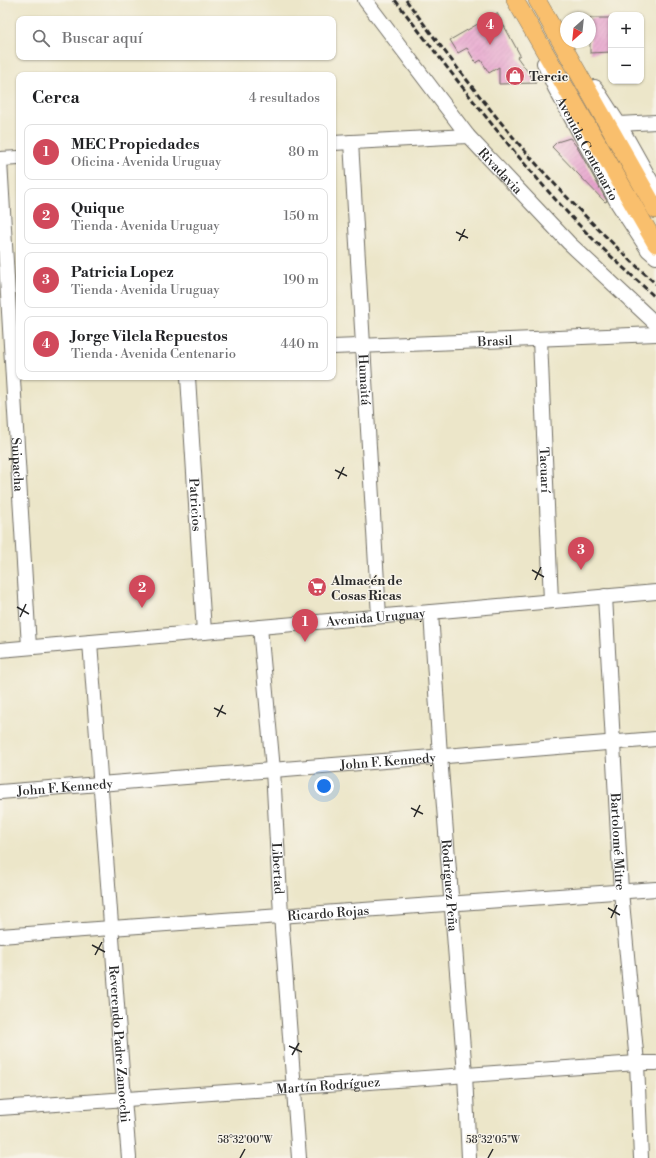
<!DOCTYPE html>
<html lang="es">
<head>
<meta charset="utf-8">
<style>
	body { margin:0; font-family:"Libre Bodoni",serif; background:#f2f2f2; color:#202124 }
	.controls { position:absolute; right:12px; top:12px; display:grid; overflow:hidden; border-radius:8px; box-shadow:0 1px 3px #0004 }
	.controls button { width:36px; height:36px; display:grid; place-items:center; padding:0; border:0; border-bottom:1px solid #e0e0e0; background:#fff; color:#202124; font:20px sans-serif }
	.compass { position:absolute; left:560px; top:12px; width:36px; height:36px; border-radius:50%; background:#fff; box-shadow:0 1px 3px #0004; rotate:207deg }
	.you { position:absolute; left:324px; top:786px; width:14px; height:14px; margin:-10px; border:3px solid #fff; border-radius:50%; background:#1a73e8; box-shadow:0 0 0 6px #1a73e833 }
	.badge { display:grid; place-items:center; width:26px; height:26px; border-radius:50%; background:#d1495b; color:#fff; font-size:13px; font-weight:700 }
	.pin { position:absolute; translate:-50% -33px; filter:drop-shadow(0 1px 2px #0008) }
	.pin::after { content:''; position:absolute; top:21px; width:14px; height:12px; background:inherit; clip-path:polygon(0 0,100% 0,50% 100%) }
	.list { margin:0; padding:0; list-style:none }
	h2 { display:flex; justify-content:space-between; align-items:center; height:52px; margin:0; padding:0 16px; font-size:17px }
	h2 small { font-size:13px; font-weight:400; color:#757577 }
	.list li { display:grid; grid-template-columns:26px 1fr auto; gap:12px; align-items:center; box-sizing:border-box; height:56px; margin:0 8px 8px; padding:0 8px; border:1px solid #e0e0e0; border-radius:8px }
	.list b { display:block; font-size:15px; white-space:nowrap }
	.list p { margin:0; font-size:13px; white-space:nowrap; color:#757577 }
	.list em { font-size:13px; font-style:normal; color:#757577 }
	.icon { flex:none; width:22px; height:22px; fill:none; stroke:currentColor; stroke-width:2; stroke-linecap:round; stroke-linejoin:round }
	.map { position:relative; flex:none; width:656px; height:1158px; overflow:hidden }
	.search { position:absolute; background:#fff; box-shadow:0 1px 3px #0004; left:16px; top:16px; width:320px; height:44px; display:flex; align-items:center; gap:10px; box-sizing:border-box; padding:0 14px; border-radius:8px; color:#757577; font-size:15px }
	.panel { position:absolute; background:#fff; box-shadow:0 1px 3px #0004; left:16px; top:72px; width:320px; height:308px; border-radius:8px }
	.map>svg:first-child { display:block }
	.building { fill:url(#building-hatch) }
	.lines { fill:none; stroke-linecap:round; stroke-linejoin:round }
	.minor-casing { stroke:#6f6c62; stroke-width:16 }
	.major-casing { stroke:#6f6c62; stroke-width:18 }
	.minor { stroke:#fff; stroke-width:14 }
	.major { stroke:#f9bf6d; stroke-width:17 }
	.rail { stroke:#2b2b2b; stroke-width:3; stroke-dasharray:6 3; stroke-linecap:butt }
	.ticks { fill:none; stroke:#2b2b2b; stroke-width:1.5 }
	.labels { text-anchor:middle; stroke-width:3; stroke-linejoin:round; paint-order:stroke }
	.poi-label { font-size:13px; font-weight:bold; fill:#2b2b2b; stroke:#f7f3e8; text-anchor:start }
	.street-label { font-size:13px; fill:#2b2b2b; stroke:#f7f3e8 }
	.ticks-label { font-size:10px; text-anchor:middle; fill:#2b2b2b; stroke:#f7f3e8; stroke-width:3; stroke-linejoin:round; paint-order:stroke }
</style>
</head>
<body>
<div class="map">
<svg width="656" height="1158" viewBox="0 0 656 1158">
	<defs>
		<pattern id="building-hatch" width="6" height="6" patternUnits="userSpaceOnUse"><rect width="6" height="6" fill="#e7a3cd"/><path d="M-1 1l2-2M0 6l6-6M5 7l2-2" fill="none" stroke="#c68cb0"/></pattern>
	</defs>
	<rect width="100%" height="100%" fill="#f7f3e8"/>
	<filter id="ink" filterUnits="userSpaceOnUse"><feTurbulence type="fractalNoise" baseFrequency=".025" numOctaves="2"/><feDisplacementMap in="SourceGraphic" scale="8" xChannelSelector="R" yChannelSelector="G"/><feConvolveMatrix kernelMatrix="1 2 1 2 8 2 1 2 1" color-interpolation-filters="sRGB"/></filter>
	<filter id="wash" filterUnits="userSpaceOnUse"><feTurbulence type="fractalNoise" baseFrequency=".012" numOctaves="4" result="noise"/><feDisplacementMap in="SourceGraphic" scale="16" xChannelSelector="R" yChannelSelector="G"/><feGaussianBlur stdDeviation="0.9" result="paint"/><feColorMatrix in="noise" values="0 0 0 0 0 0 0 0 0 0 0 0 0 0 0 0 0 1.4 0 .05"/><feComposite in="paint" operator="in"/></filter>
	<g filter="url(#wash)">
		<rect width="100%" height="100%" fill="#ece6c9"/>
		<g id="blocks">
			<g class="building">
				<path d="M497 13 520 55 517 57 536 83 499 84V67L489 73 481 60 476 63 467 48 458 53 450 40Z"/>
				<path d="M590 18H611V52L590 53Z"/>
				<path d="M570 138 577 147 607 201 605 202 552 147 557 142Z"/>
			</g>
		</g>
	</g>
	<g filter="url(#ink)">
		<use href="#blocks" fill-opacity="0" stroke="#6f6c62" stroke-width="1"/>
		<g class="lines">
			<g class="minor-casing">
				<g id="minor">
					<path id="s1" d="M365 0 468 136 569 243 656 324"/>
					<path id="s2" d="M544 63 555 88 618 204 648 250 656 257"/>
					<path d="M595 87 619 124 656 190"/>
					<path d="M619 124 656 122"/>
					<path id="s3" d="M351 142 379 616"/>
					<path d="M333 143 468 136"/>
					<path d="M0 159 19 158"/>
					<path id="s4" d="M0 161 29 647"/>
					<path id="s5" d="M540 339 551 601"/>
					<path id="s6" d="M333 347 656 334"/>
					<path id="s7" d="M188 377 204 632"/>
					<path id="s8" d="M605 596 621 891 637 1063 641 1158"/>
					<path id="s9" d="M431 612 440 756 465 1074 469 1158"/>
					<path id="s10" d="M260 627 273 770 281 915 299 1158"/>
					<path id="s11" d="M90 642 124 1099 129 1158"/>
					<path id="s12" d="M0 650 656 592"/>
					<path id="s13" d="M0 792 656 739"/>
					<path id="s14" d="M0 936 656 889"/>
					<path id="s15" d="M0 1108 637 1063H656"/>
				</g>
			</g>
			<g class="major-casing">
				<g id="major">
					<path d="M515 0 656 244"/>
					<path d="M537 0 656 210"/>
				</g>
			</g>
			<use href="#minor" class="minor"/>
			<use href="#major" class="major"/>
			<g class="rail">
				<path d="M395 0C450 71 504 143 565 210 593 241 625 269 656 298"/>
				<path d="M406 0C444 51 483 102 524 150 565 197 610 242 656 284"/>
			</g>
		</g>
	</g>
	<path class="ticks" d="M456 232 468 238M459 241 465 229M335 470 347 476M338 479 344 467M532 570 544 577M535 580 541 567M17 607 29 614M20 617 26 604M214 708 226 714M217 717 223 705M411 808 423 814M414 817 420 805M608 908 620 915M611 918 617 905M92 945 105 952M95 955 102 942M289 1046 302 1052M292 1055 299 1043M240 1158 245 1149M488 1158 493 1149"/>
	<defs>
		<g id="shop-disc" transform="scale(1)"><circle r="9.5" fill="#d1495b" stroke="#f7f3e8"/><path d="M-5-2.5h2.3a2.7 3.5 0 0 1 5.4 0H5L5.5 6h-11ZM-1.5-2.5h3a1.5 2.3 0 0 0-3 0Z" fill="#fff"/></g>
		<g id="supermarket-disc" transform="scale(1)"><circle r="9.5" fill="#d1495b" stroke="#f7f3e8"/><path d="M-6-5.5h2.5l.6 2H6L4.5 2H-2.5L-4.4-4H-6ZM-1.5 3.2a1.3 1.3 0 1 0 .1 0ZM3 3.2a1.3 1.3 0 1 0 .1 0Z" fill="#fff"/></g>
	</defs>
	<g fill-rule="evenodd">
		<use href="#shop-disc" x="515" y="76"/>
		<use href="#supermarket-disc" x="317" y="587"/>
	</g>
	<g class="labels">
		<g class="poi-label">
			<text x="529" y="81">Tercic</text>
			<text x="331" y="585">Almacén de<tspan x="331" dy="15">Cosas Ricas</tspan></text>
		</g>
		<g class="street-label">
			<text dy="5" stroke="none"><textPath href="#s2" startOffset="96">Avenida Centenario</textPath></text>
			<text dy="5" stroke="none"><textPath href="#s1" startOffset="218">Rivadavia</textPath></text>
			<text dy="5" stroke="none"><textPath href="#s6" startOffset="162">Brasil</textPath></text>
			<text dy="5" stroke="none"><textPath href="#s3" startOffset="238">Humaitá</textPath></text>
			<text dy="5" stroke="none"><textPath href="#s4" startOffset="304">Suipacha</textPath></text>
			<text dy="5" stroke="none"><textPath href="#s5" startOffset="131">Tacuarí</textPath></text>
			<text dy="5" stroke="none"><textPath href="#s7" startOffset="128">Patricios</textPath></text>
			<text dy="5" stroke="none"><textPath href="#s12" startOffset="377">Avenida Uruguay</textPath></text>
			<text dy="5" stroke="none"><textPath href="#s13" startOffset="389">John F. Kennedy</textPath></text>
			<text dy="5" stroke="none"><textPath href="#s13" startOffset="65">John F. Kennedy</textPath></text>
			<text dy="5" stroke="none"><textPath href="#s8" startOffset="246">Bartolomé Mitre</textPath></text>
			<text dy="5" stroke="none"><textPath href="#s10" startOffset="242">Libertad</textPath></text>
			<text dy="5" stroke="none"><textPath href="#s9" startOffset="274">Rodríguez Peña</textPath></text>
			<text dy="5" stroke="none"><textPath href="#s14" startOffset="329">Ricardo Rojas</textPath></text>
			<text dy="5" stroke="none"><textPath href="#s11" startOffset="403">Reverendo Padre Zanocchi</textPath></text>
			<text dy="5" stroke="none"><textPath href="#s15" startOffset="329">Martín Rodríguez</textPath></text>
		</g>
	</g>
	<g class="ticks-label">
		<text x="245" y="1143">58°32'00"W</text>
		<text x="493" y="1143">58°32'05"W</text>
	</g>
</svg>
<div class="controls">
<button>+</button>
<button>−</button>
</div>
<svg class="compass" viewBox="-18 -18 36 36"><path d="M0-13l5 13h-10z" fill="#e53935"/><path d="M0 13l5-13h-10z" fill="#757577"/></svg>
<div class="you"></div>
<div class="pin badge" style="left:305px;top:642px">1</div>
<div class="pin badge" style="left:142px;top:608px">2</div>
<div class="pin badge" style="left:581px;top:570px">3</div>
<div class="pin badge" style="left:490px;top:45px">4</div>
<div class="search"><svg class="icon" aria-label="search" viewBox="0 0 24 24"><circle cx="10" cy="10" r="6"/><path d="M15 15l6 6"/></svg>Buscar aquí</div>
<section class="panel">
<h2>Cerca<small>4 resultados</small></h2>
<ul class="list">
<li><span class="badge">1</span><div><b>MEC Propiedades</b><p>Oficina · Avenida Uruguay</p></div><em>80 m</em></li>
<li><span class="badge">2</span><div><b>Quique</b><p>Tienda · Avenida Uruguay</p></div><em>150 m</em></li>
<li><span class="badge">3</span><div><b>Patricia Lopez</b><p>Tienda · Avenida Uruguay</p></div><em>190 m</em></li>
<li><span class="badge">4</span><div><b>Jorge Vilela Repuestos</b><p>Tienda · Avenida Centenario</p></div><em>440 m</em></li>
</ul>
</section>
</div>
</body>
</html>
